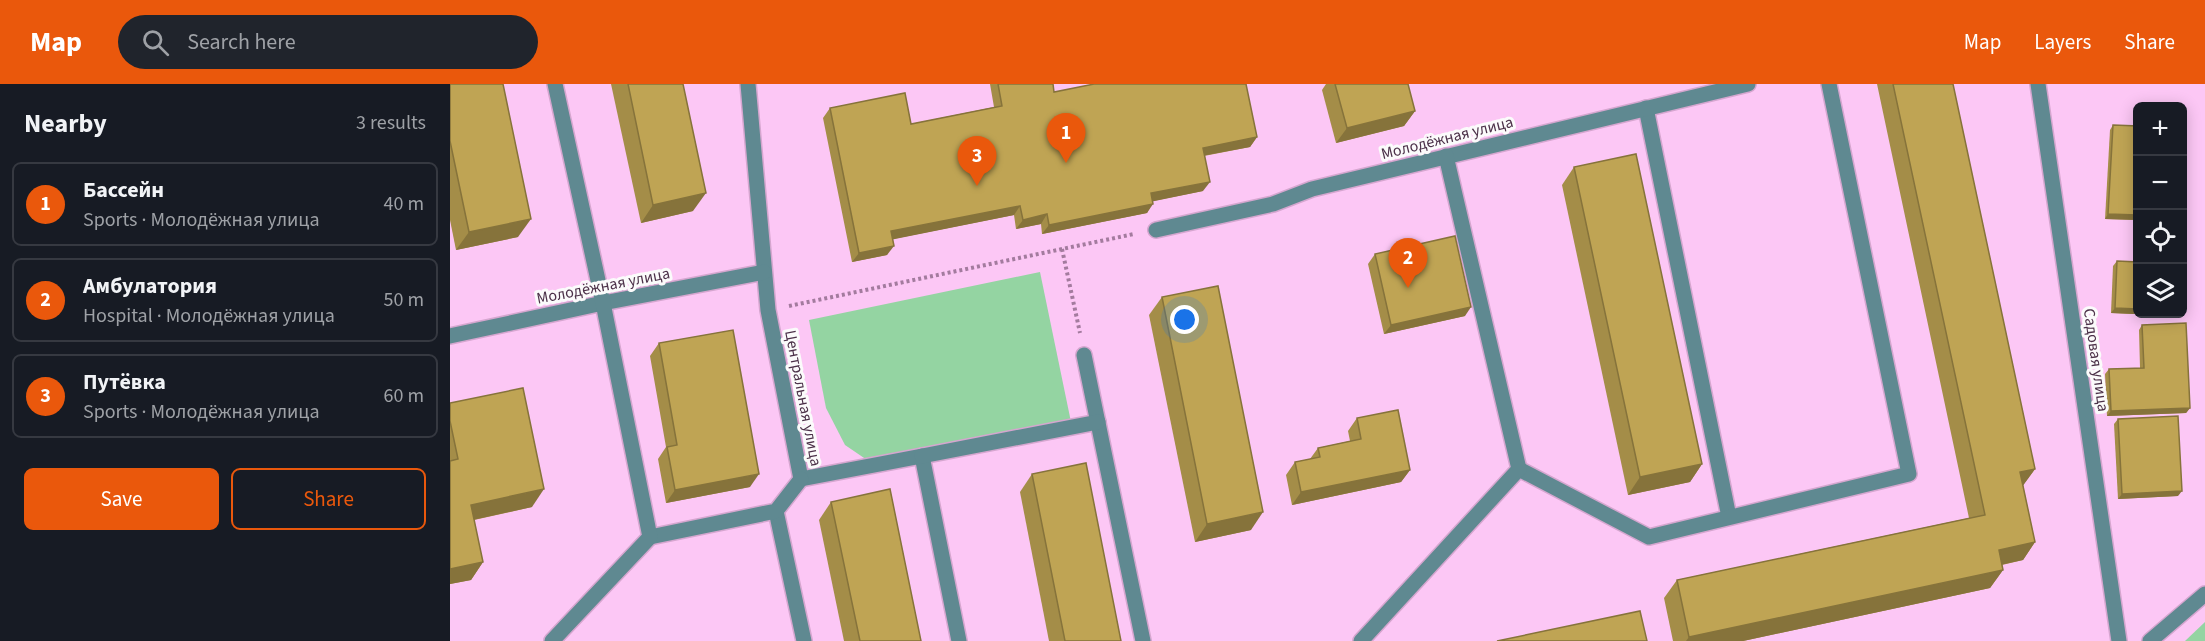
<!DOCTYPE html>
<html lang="en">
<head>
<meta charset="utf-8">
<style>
	body { margin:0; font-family:"Source Sans 3",sans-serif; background:#20242c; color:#f1f3f6 }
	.controls { position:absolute; right:18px; top:18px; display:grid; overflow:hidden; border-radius:9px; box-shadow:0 3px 15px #0003 }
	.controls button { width:54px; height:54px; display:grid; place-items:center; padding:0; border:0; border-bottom:2px solid #363941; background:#171b24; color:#f1f3f6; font:30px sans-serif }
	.you { position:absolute; left:735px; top:236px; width:21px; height:21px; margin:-15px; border:4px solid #fff; border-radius:50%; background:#1a73e8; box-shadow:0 0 0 9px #1a73e833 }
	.badge { display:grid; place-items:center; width:39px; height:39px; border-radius:50%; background:#ea580c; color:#fff; font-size:20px; font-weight:700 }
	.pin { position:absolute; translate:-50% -50px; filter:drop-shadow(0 2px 3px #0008) }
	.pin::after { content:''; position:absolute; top:32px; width:21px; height:18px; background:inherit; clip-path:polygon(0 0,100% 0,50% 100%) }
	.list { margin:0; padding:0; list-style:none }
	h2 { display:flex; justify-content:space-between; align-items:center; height:78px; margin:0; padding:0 24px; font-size:26px }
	h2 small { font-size:20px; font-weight:400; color:#9ea1a6 }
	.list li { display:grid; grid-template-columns:39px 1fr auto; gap:18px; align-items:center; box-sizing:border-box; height:84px; margin:0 12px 12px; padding:0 12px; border:2px solid #363941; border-radius:9px }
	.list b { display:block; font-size:22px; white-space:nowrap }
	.list p { margin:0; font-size:20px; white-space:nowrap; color:#9ea1a6 }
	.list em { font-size:20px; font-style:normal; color:#9ea1a6 }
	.actions { display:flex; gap:12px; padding:18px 24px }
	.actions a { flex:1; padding:14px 0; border:2px solid #ea580c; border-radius:9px; text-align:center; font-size:21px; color:#ea580c }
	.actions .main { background:#ea580c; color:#fff }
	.icon { flex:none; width:33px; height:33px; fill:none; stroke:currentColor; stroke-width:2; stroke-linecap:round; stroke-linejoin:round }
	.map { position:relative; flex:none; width:1755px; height:557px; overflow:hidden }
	header { display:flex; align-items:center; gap:36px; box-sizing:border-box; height:84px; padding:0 30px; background:#ea580c; color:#fff }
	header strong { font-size:28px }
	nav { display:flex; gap:33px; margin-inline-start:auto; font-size:21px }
	.search { width:420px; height:54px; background:#20242c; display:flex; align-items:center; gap:15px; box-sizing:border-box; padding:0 21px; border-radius:33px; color:#9ea1a6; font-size:22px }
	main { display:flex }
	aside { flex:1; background:#171b24 }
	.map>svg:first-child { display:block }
	.green { fill:#94d4a2 }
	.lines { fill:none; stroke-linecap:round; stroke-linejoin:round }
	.minor-casing { stroke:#d5a6cf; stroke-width:18 }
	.path { stroke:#a37b9e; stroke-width:4; stroke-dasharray:3 3; stroke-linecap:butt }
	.minor { stroke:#5f8991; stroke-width:15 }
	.wall { fill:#a48d48 }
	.shaded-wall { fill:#86733b }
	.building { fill:#bfa454; stroke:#86733b; stroke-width:1.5 }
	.labels { text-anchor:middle; stroke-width:6; stroke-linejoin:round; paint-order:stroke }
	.street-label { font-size:16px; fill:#4c3149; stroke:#fbfbfb }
</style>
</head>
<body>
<header>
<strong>Map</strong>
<div class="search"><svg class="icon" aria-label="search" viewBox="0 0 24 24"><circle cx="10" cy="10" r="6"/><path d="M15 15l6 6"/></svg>Search here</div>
<nav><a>Map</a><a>Layers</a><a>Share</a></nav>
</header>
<main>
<aside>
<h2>Nearby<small>3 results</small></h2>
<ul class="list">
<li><span class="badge">1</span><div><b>Бассейн</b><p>Sports · Молодёжная улица</p></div><em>40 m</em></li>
<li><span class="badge">2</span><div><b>Амбулатория</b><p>Hospital · Молодёжная улица</p></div><em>50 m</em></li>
<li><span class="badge">3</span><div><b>Путёвка</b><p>Sports · Молодёжная улица</p></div><em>60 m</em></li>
</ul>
<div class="actions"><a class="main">Save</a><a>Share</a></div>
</aside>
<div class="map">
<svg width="1755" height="557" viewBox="0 0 1755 557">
	<rect width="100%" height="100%" fill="#fcc7f5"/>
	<g class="green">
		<path d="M590 188 621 338 420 378 395 361 376 324 359 236Z"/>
		<path d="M1755 538V557H1735Z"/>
	</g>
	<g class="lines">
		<g class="minor-casing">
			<g id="minor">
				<path d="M298 0 318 226 351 395 472 372 509 557"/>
				<path d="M1588 0 1669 557"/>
				<path d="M1196 24 1279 433"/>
				<path d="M706 146 823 120 862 105 1298 0"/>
				<path d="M0 252 153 219 314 188"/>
				<path d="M634 271 693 557"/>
				<path d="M472 372 648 338"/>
				<path d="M1069 385 1199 453 1459 390 1379 0"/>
				<path d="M326 427 354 557"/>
				<path d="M200 453 326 427 351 395"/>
				<path d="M102 557 200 453 153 219 105 0"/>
				<path d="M911 557 1069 385 996 72"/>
				<path d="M1700 557 1755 510"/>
			</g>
		</g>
		<g class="path">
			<path d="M612 165 630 249"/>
			<path d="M339 222 684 150"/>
		</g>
		<use href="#minor" class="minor"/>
	</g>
	<g class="wall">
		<path d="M0 0 68 153 6 166 0 136Z"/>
		<path d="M161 0H233L243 127 191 139Z"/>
		<path d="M540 0H603L604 8 807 53 800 63 754 72 753 107 703 117 697 129 592 150 591 140 566 145 564 131 443 155 437 171 402 178 373 34 380 24 461 40 544 23Z"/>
		<path d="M876 0H885L965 27 954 42 886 59 872 6Z"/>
		<path d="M1427 0H1503L1585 385 1573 401 1585 458 1573 476 1552 481 1553 486 1540 504 1293 557H1223L1214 514 1227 496 1519 434Z"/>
		<path d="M1663 41 1688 136 1655 135 1660 46Z"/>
		<path d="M1124 83 1252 380 1240 398 1178 411 1112 101Z"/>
		<path d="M925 170 1015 232 934 250 918 180Z"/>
		<path d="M1667 177 1731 232 1661 229 1663 182Z"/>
		<path d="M712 213 801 446 745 458 699 231Z"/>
		<path d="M1692 241 1740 324 1736 329 1657 332 1655 290 1659 285 1690 284 1689 246Z"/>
		<path d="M209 259 300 403 216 419 208 375 216 363 200 272Z"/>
		<path d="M0 319 82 423 24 436 33 478 21 496 0 500Z"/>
		<path d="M907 334 960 386 951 398 842 421 836 391 845 378 860 375 868 364 900 357 898 347Z"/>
		<path d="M1668 335 1728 412 1668 415 1664 340Z"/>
		<path d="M582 390 671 557H599L570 408Z"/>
		<path d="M381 418 471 557H394L369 436Z"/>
	</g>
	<g class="shaded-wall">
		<path d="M965 27 954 42 886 59 897 44Z"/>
		<path d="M807 53 800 63 746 73 753 64Z"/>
		<path d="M760 98 753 107 695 119 701 109Z"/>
		<path d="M256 109 243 127 191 139 203 121Z"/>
		<path d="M703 120 697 129 592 150 599 141Z"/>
		<path d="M570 122 564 131 435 157 441 147Z"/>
		<path d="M597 130 591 140 566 145 573 136Z"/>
		<path d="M1658 130 1688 131V136L1655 135Z"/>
		<path d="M81 135 68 153 6 166 19 148Z"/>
		<path d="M444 162 437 171 402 178 409 169Z"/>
		<path d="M1021 223 1015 232 934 250 941 241Z"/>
		<path d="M1665 224 1688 225V230H1732L1731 232 1661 229Z"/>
		<path d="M1740 324 1736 329 1657 332 1661 327Z"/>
		<path d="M1252 380 1240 398 1178 411 1190 393Z"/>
		<path d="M1585 385 1572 403 1570 388Z"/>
		<path d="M960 386 951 398 842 421 851 408Z"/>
		<path d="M309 390 300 403 216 419 225 406Z"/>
		<path d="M94 405 82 423 9 439 21 421Z"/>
		<path d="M1732 407 1728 412 1668 415 1672 410Z"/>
		<path d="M813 428 801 446 745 458 757 440Z"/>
		<path d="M1585 458 1573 476 1536 484 1549 466Z"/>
		<path d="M33 478 21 496 0 500V485Z"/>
		<path d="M1553 486 1540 504 1293 557H1236L1239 553Z"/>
	</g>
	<g class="building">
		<path d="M0 0H53L81 135 19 148 0 57Z"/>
		<path d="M178 0H233L256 109 203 121Z"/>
		<path d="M548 0H603L604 8 644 0H796L807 53 753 64 760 98 701 109 703 120 599 141 597 130 573 136 570 122 441 147 444 162 409 169 380 24 455 9 461 40 552 22Z"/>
		<path d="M885 0H958L965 27 897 44Z"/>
		<path d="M1443 0H1503L1585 385 1570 388 1585 458 1549 466 1553 486 1239 553 1227 496 1535 431Z"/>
		<path d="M1663 41 1688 42V131L1658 130Z"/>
		<path d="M1186 70 1252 380 1190 393 1124 83Z"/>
		<path d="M1005 152 1021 223 941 241 925 170Z"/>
		<path d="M1667 177 1688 178V225L1665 224Z"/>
		<path d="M1732 180H1736L1734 227H1732Z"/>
		<path d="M768 202 813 428 757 440 712 213Z"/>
		<path d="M1736 239 1740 324 1661 327 1659 285 1694 284 1692 241Z"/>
		<path d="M283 246 309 390 225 406 217 363 227 361 209 259Z"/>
		<path d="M73 304 94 405 21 421 33 478 0 485V377L8 375 0 337V319Z"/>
		<path d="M948 326 960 386 851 408 845 378 870 373 868 364 911 355 907 334Z"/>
		<path d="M1728 332 1732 407 1672 410 1668 335Z"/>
		<path d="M636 379 671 557H615L582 390Z"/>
		<path d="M440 405 471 557H410L381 418Z"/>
		<path d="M1190 527 1197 557H1047Z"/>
	</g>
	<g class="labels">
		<g class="street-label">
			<text transform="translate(997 53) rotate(-14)" y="6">Молодёжная улица</text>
			<text transform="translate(153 201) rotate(-11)" y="6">Молодёжная улица</text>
			<text transform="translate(1647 276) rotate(82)" y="6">Садовая улица</text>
			<text transform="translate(354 314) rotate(79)" y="6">Центральная улица</text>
		</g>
	</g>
</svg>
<div class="controls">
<button>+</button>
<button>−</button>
<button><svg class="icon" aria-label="locate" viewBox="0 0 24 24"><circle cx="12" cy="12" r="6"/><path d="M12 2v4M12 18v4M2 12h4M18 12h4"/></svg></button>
<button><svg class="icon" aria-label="layers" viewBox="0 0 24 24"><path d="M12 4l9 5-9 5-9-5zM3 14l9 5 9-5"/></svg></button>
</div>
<div class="you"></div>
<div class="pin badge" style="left:616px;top:79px">1</div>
<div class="pin badge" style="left:958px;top:204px">2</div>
<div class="pin badge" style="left:527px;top:102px">3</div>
</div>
</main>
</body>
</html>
